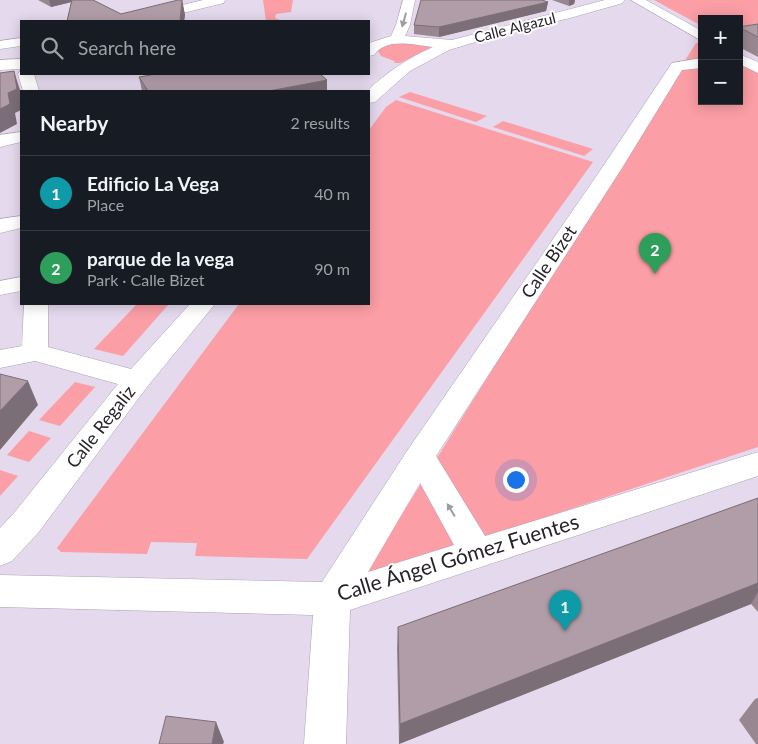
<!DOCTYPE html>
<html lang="en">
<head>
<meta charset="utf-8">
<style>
	body { margin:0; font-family:Lato,sans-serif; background:#20242c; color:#f1f3f6 }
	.controls { position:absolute; right:15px; top:15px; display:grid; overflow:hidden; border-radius:0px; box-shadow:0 2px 12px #0003 }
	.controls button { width:45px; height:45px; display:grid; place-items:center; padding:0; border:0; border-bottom:1px solid #363941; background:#171b24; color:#f1f3f6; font:25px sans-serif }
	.you { position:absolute; left:515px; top:479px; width:18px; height:18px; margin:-12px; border:4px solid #fff; border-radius:50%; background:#1a73e8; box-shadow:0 0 0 8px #1a73e833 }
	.badge { display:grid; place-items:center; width:32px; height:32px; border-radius:50%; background:#2563eb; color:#fff; font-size:16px; font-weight:700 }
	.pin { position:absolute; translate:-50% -41px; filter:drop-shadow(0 1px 2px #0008) }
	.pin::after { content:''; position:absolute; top:26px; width:18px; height:15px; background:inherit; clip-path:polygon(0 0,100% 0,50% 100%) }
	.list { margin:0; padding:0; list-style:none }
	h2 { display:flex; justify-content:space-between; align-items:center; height:65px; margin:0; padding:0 20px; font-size:21px }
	h2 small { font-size:16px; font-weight:400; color:#9ea1a6 }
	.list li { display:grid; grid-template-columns:32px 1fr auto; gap:15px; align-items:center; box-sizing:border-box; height:75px; padding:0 20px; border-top:1px solid #363941 }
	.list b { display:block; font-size:19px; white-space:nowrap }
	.list p { margin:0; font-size:16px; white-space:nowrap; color:#9ea1a6 }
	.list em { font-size:16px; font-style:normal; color:#9ea1a6 }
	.icon { flex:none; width:28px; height:28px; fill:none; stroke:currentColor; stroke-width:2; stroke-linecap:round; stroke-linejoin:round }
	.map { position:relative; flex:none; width:758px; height:744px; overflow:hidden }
	.search { position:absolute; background:#171b24; box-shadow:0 2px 12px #0003; left:20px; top:20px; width:350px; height:55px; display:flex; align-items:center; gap:12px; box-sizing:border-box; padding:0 18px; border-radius:0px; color:#9ea1a6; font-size:19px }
	.panel { position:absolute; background:#171b24; box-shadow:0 2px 12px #0003; left:20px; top:90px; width:350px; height:215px; border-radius:0px }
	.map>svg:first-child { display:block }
	.green { fill:#fb9ea5 }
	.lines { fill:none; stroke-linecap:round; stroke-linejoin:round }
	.minor-casing { stroke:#aca1b3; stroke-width:1 }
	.minor { fill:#fff; fill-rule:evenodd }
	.wall { fill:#988790 }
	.shaded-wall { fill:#7c6e76 }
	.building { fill:#b19da8; stroke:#7c6e76 }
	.oneway { fill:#9e9c9f }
	.labels { text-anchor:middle; stroke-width:4; stroke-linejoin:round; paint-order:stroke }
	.far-street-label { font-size:15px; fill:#272229; stroke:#fff }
	.street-label { font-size:18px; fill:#272229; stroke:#fff }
	.near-street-label { font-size:21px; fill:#272229; stroke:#fff }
</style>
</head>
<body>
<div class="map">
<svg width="758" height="744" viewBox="0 0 758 744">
	<rect width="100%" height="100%" fill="#e5d9ed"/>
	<g class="green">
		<path d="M263 0H293L291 12 276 14 275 18 282 21H266Z"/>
		<path d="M654 0H758V24L739 27V19H702V26Z"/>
		<path d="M394 43H411L430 47V49L400 63H395L394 61 381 56 378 51V48Z"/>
		<path d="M696 43H702V101H739V62L758 73V447L362 578Z"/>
		<path d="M410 92 487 116 476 122 399 97Z"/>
		<path d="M396 100 593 162 307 559 195 556 197 543 151 542 147 554 61 552 57 548 239 304H369V130L386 107Z"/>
		<path d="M503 121 593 149 584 156 493 127Z"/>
		<path d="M137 304H169L123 356 94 349Z"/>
		<path d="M75 382 95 387 60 426 39 420Z"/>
		<path d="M29 431 51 438 29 462 7 455Z"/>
		<path d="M0 470 18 476 0 496Z"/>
	</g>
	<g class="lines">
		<g class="minor-casing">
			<g id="minor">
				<path d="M203 0H225L224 3 150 21H128L130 18Z"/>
				<path d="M403 0H415L410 25 405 36 452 40 605 0H624L623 3 570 18 492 37 449 50 410 71 375 102 369 103V91H367C387 72 408 58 433 47 415 45 386 37 374 55L369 56V43L391 36 396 25Z"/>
				<path d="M631 0H646L702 31V41Z"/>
				<path d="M21 38V46L0 49V41Z"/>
				<path d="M739 54 758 62V73L739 64Z"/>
				<path d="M702 58V68L682 70 622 168 436 456 485 536 758 452V476L350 610 346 744H304L313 615 0 607V575L322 582 409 448 602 168 672 63ZM420 483 454 545 368 572Z"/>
				<path d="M21 59V69L0 70V60Z"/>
				<path d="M21 70V74H34L39 91H23L18 74Z"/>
				<path d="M21 132V142L0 147V135Z"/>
				<path d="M21 216V228L0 233V219Z"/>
				<path d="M21 277V291L0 295V281Z"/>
				<path d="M24 304H48V347L131 369 190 304H215L147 387 38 533 12 561 0 566V528L14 513 118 384 35 361 0 368V350L22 346Z"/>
			</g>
		</g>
		<use href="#minor" class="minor"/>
	</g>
	<g class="wall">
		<path d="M38 0H93L121 14 182 0 185 15 184 21H67L71 2 51 7Z"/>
		<path d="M552 0H575L574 4 569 6Z"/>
		<path d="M548 2 546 11 439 37 414 34V25Z"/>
		<path d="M758 24V57L739 47V27Z"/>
		<path d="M139 77 327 91H142Z"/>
		<path d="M758 498V612L751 604 399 744 397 649 398 627Z"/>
		<path d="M758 698V744H756L739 720 755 699Z"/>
	</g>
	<g class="shaded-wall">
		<path d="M49 0H80L51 7Z"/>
		<path d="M182 0 185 15 184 21H180Z"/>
		<path d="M569 0H575L574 4 569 6Z"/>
		<path d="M548 2 546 11 439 37V27Z"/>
		<path d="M14 71 20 90 21 96V110L15 113 17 124 0 133V109L8 93Z"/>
		<path d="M327 80V91H269Z"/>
		<path d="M28 381 38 405 0 450V411Z"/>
		<path d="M758 583V592L751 604 399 744 400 724Z"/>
		<path d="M216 722 224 742 223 744H212Z"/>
	</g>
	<g class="building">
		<path d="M72 0H93L121 14 178 0H182L180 21H67Z"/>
		<path d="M421 0H542L548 2 439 27 414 25Z"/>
		<path d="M758 24V37L739 27Z"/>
		<path d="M14 71 17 89 8 93 10 104 0 109V73Z"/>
		<path d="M156 74H320L327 80 269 91H148L139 77Z"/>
		<path d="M0 374 28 381 0 411Z"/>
		<path d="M758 498V583L400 724 398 627Z"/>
		<path d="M166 716 216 722 212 744H159Z"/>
	</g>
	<defs><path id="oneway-solid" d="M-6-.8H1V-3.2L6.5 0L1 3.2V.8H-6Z" transform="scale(1.25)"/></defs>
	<g class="oneway">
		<use href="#oneway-solid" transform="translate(404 20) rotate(106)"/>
		<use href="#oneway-solid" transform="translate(451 510) rotate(-121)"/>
	</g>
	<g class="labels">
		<g class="far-street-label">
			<text transform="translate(515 28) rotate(-14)" y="5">Calle Algazul</text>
		</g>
		<g class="street-label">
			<text transform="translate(549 262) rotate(-56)" y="6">Calle Bizet</text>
			<text transform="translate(101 427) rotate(-52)" y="6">Calle Regaliz</text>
		</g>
		<g class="near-street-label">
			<text transform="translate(458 558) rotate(-17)" y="7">Calle Ángel Gómez Fuentes</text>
		</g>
	</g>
</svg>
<div class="controls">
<button>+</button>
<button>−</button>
</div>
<div class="you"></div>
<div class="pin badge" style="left:565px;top:631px;background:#0f9aa8">1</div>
<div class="pin badge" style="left:655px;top:274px;background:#2e9e5b">2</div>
<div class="search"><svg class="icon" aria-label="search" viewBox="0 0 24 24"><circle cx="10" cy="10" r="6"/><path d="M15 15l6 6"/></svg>Search here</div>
<section class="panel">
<h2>Nearby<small>2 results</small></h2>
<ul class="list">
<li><span class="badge" style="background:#0f9aa8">1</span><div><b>Edificio La Vega</b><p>Place</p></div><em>40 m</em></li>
<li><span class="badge" style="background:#2e9e5b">2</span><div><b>parque de la vega</b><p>Park · Calle Bizet</p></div><em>90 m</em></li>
</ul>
</section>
</div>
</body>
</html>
